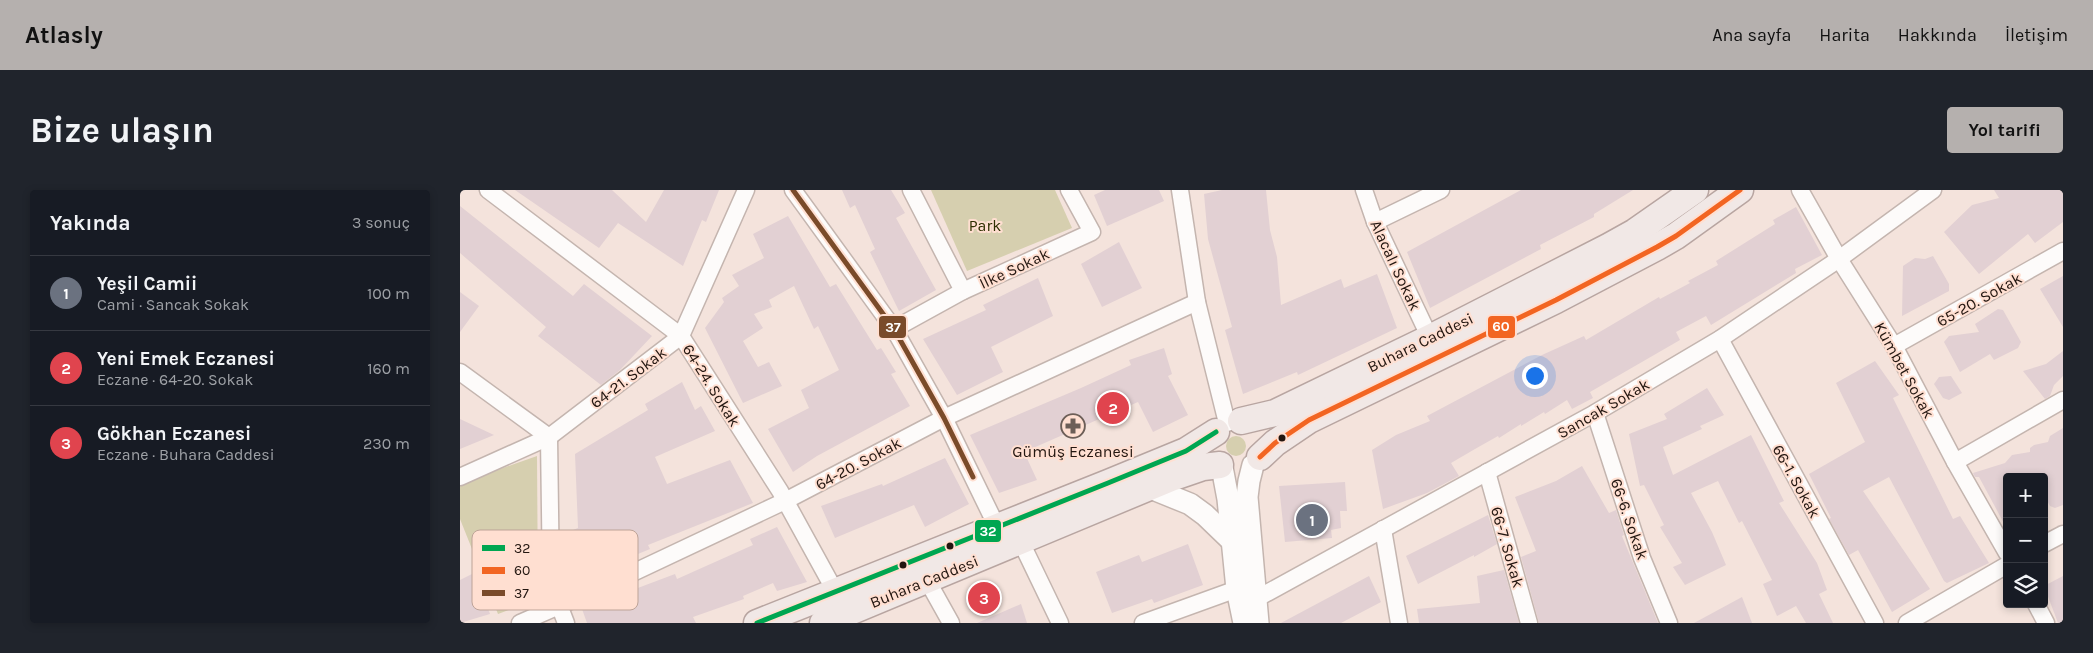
<!DOCTYPE html>
<html lang="tr">
<head>
<meta charset="utf-8">
<style>
	body { margin:0; font-family:Karla,sans-serif; background:#20242c; color:#f1f3f6 }
	.controls { position:absolute; right:15px; bottom:15px; display:grid; overflow:hidden; border-radius:5px; box-shadow:0 2px 8px #0003 }
	.controls button { width:45px; height:45px; display:grid; place-items:center; padding:0; border:0; border-bottom:1px solid #363941; background:#171b24; color:#f1f3f6; font:25px sans-serif }
	.you { position:absolute; left:1074px; top:185px; width:18px; height:18px; margin:-12px; border:4px solid #fff; border-radius:50%; background:#1a73e8; box-shadow:0 0 0 8px #1a73e833 }
	.badge { display:grid; place-items:center; width:32px; height:32px; border-radius:50%; background:#b5b0ae; color:#fff; font-size:16px; font-weight:700 }
	.pin { position:absolute; translate:-50% -50%; border:2px solid #fff; box-shadow:0 1px 5px #0006 }
	.list { margin:0; padding:0; list-style:none }
	h2 { display:flex; justify-content:space-between; align-items:center; height:65px; margin:0; padding:0 20px; font-size:21px }
	h2 small { font-size:16px; font-weight:400; color:#9ea1a6 }
	.list li { display:grid; grid-template-columns:32px 1fr auto; gap:15px; align-items:center; box-sizing:border-box; height:75px; padding:0 20px; border-top:1px solid #363941 }
	.list b { display:block; font-size:19px; white-space:nowrap }
	.list p { margin:0; font-size:16px; white-space:nowrap; color:#9ea1a6 }
	.list em { font-size:16px; font-style:normal; color:#9ea1a6 }
	.icon { flex:none; width:28px; height:28px; fill:none; stroke:currentColor; stroke-width:2; stroke-linecap:round; stroke-linejoin:round }
	.map { position:relative; flex:none; width:1603px; height:433px; overflow:hidden; border-radius:5px }
	header { display:flex; align-items:center; gap:30px; box-sizing:border-box; height:70px; padding:0 25px; background:#b5b0ae; color:#111 }
	header strong { font-size:24px }
	nav { display:flex; gap:28px; margin-inline-start:auto; font-size:18px }
	.intro { display:flex; align-items:center; justify-content:space-between; box-sizing:border-box; height:120px; padding:0 30px }
	h1 { margin:0; font-size:35px }
	.button { padding:12px 22px; border-radius:5px; background:#b5b0ae; color:#111; font-size:18px; font-weight:700 }
	main { display:flex; gap:30px; padding:0 30px }
	aside { flex:1; background:#171b24; border-radius:5px; box-shadow:0 2px 8px #0003 }
	.map>svg:first-child { display:block }
	.green { fill:#d6cfaf }
	.building { fill:#e2d0d3 }
	.lines { fill:none; stroke-linecap:round; stroke-linejoin:round }
	.minor-casing { stroke:#c4b5af; stroke-width:19 }
	.tertiary-casing { stroke:#c4b5af; stroke-width:24 }
	.primary-casing { stroke:#b8a5a1; stroke-width:29 }
	.minor { stroke:#fdfbfa; stroke-width:16 }
	.tertiary { stroke:#fdfbfa; stroke-width:21 }
	.primary { stroke:#f1e8e6; stroke-width:26 }
	.bus-1-casing { stroke:#ffdfd1; stroke-width:9 }
	.bus-2-casing { stroke:#ffdfd1; stroke-width:9 }
	.bus-3-casing { stroke:#ffdfd1; stroke-width:9 }
	.bus-1 { stroke:#00a651; stroke-width:5 }
	.bus-2 { stroke:#f26522; stroke-width:5 }
	.bus-3 { stroke:#7a4b2a; stroke-width:5 }
	.bus-dot { fill:#231610; stroke:#ffdfd1; stroke-width:2 }
	.labels { text-anchor:middle; stroke-width:4; stroke-linejoin:round; paint-order:stroke }
	.park-label { font-size:16px; fill:#2e2f01; stroke:#ffdfd1 }
	.street-label { font-size:16px; fill:#231610; stroke:#ffdfd1 }
	.poi-label { font-size:16px; fill:#231610; stroke:#ffdfd1 }
	.key { fill:#ffdfd1; stroke:#bda397; stroke-width:1 }
	.key-label { font-size:14px; fill:#231610 }
	.line-badge { stroke:#ffdfd1; stroke-width:2 }
	.badge-label { font-size:14px; text-anchor:middle; font-weight:bold; fill:#fff }
</style>
</head>
<body>
<header>
<strong>Atlasly</strong>
<nav><a>Ana sayfa</a><a>Harita</a><a>Hakkında</a><a>İletişim</a></nav>
</header>
<div class="intro"><h1>Bize ulaşın</h1><a class="button">Yol tarifi</a></div>
<main>
<aside>
<h2>Yakında<small>3 sonuç</small></h2>
<ul class="list">
<li><span class="badge" style="background:#6b7280">1</span><div><b>Yeşil Camii</b><p>Cami · Sancak Sokak</p></div><em>100 m</em></li>
<li><span class="badge" style="background:#e0444e">2</span><div><b>Yeni Emek Eczanesi</b><p>Eczane · 64-20. Sokak</p></div><em>160 m</em></li>
<li><span class="badge" style="background:#e0444e">3</span><div><b>Gökhan Eczanesi</b><p>Eczane · Buhara Caddesi</p></div><em>230 m</em></li>
</ul>
</aside>
<div class="map">
<svg width="1603" height="433" viewBox="0 0 1603 433">
	<rect width="100%" height="100%" fill="#f4e3dc"/>
	<g class="green">
		<path d="M471 0H595L612 38 507 81Z"/>
		<circle cx="776" cy="256" r="10"/>
		<path d="M77 266 78 409 38 424 0 329V293Z"/>
	</g>
	<g class="building">
		<path d="M55 0H152L186 32 204 0H259L246 32 242 30 223 76 158 33 139 58Z"/>
		<path d="M382 0H431L445 23 436 28 476 100 439 121 410 62 415 59 395 15 390 18Z"/>
		<path d="M645 0H699L704 11 647 36 634 5Z"/>
		<path d="M762 0H806L810 40 817 67 821 115 881 89 884 98 917 84 937 138 838 185 837 182 783 204 765 140 772 137 748 49 744 4Z"/>
		<path d="M1061 0H1173L1134 24V27L1080 55 1081 59 970 118 947 62Z"/>
		<path d="M1534 0H1603V32L1575 53 1568 44 1519 84 1484 42 1512 15 1539 8Z"/>
		<path d="M0 16 113 106 124 94 192 146 160 180 141 195 78 146 86 137 0 63Z"/>
		<path d="M1336 17 1362 65 1335 79 1336 83 1251 135 1246 126 1216 142 1220 150 1130 202 1133 208 1112 219 1107 210 1085 224 1084 222 1061 236V234L1039 248 1038 246 1015 259 991 273 999 286 967 303 923 319 912 260 936 245 970 231 967 226 1082 165 1124 146 1126 150 1199 107 1200 109 1230 93 1228 91 1258 75 1256 71 1315 34 1313 30Z"/>
		<path d="M328 26 370 97 376 94 417 160 421 158 436 182 431 184 450 216 357 266 333 282 308 239 349 218 341 200 379 180 358 136 354 139 334 96 309 110 312 117 294 124 303 138 283 151 298 177 309 172 322 196 283 213 245 138 264 112 262 108 279 96 272 85 304 68 293 44Z"/>
		<path d="M659 52 682 98 642 117 621 74Z"/>
		<path d="M1473 66 1489 94V101L1442 126 1443 76 1455 68 1465 69Z"/>
		<path d="M1603 86V137L1580 99Z"/>
		<path d="M578 88 593 126 531 157 543 182 497 205 463 149 526 120 523 115Z"/>
		<path d="M0 102 19 116 0 142Z"/>
		<path d="M1538 119 1543 120 1561 152 1558 158 1534 170 1530 164 1500 182 1484 152 1489 146 1519 142 1515 134Z"/>
		<path d="M704 158 712 184 708 186 728 225 693 242 678 212 564 262 577 290 539 303 510 245 621 198 671 175 669 170Z"/>
		<path d="M1603 161V186L1594 195 1590 206 1585 209 1563 181 1586 174Z"/>
		<path d="M1415 171 1439 205 1433 208 1493 329 1500 326 1529 373 1487 393 1484 391 1429 287 1403 301 1470 399 1432 422 1398 360 1389 365 1369 329 1371 328 1349 284 1405 252 1376 193Z"/>
		<path d="M1491 186 1502 203 1489 210 1483 208 1474 194 1479 187Z"/>
		<path d="M222 192 235 220 241 216 255 241 195 267 207 294 270 270 293 313 188 355 190 359 127 385 113 340 118 338 115 264 188 220 185 214Z"/>
		<path d="M1247 198 1264 225 1240 236 1242 239 1203 257 1213 285 1291 245 1324 311 1319 313 1357 373 1367 400 1359 404 1373 433H1346L1336 416 1317 426 1303 394 1312 390 1282 331 1279 333 1258 291 1231 303 1252 342 1266 375 1225 395 1213 377 1222 373 1200 337 1204 335 1184 295 1180 296 1169 244 1207 229 1204 224Z"/>
		<path d="M0 229 34 245 0 259Z"/>
		<path d="M1603 238V315L1595 318 1590 316 1584 305V287H1547V339L1519 287H1515L1513 283 1545 273 1552 265 1570 262V258L1574 255 1588 252 1590 246Z"/>
		<path d="M485 268 509 314 465 337 454 315 375 348 361 316 422 294 423 296Z"/>
		<path d="M1122 276 1149 323 1156 320 1164 345 1162 346 1198 433H1079L1061 367 1076 361 1055 307 1096 291Z"/>
		<path d="M885 292 887 321H880L881 338 871 340 872 348 825 352 819 296Z"/>
		<path d="M1028 325 1037 354 1014 367V365L958 394 946 366Z"/>
		<path d="M317 337 347 392 317 401 313 393 283 406 284 409 233 427 236 433H127L122 419 215 384 217 389 293 355 290 349Z"/>
		<path d="M728 354 743 395 694 413 692 409 652 423 636 382 679 365 682 372Z"/>
		<path d="M1044 380 1059 433H959L957 419 1020 413 1017 386Z"/>
		<path d="M14 383 30 424 0 433V390Z"/>
		<path d="M909 386 921 412 881 433H821Z"/>
		<path d="M1603 386V433H1598L1584 396Z"/>
		<path d="M1282 407 1292 433H1234Z"/>
		<path d="M561 414 567 433H517Z"/>
	</g>
	<g class="lines">
		<g class="minor-casing">
			<g id="minor">
				<path d="M28 0 221 146 320 301 375 401"/>
				<path d="M333 0 434 139 484 228 537 337"/>
				<path d="M451 0 503 101"/>
				<path d="M720 0 737 112 767 233"/>
				<path d="M904 0 915 32 970 148"/>
				<path d="M1340 0 1379 69 1434 156 1495 272 1547 363"/>
				<path d="M915 32 981 0"/>
				<path d="M434 139 503 101 632 42 609 0"/>
				<path d="M1260 149 1415 433"/>
				<path d="M1434 156 1603 61"/>
				<path d="M0 182 89 247 91 394 106 433"/>
				<path d="M1135 223 1182 368 1209 433"/>
				<path d="M1495 272 1603 210"/>
				<path d="M1027 282 1069 433"/>
				<path d="M0 287 89 247 221 146 286 0"/>
				<path d="M923 339 939 433"/>
				<path d="M561 352 600 433"/>
				<path d="M1584 354 1603 344"/>
				<path d="M467 390 491 433"/>
				<path d="M786 412 796 409 1135 223 1260 149 1379 69 1473 0"/>
				<path d="M1576 414 1586 433"/>
				<path d="M60 433 147 395 325 311 484 228 737 112"/>
				<path d="M683 433 777 399"/>
				<path d="M1447 433 1547 375"/>
			</g>
		</g>
		<g class="tertiary-casing">
			<g id="tertiary">
				<path d="M793 275 789 291 787 307 798 433"/>
				<path d="M762 277 768 309 777 399 784 433"/>
				<path d="M688 297 730 314 745 325 772 351"/>
			</g>
		</g>
		<g class="primary-casing">
			<g id="primary">
				<path d="M781 231 815 223 970 148 1148 57 1175 42 1235 0"/>
				<path d="M800 267 815 253 849 230 1096 110 1197 57 1216 46 1280 0"/>
				<path d="M297 433 648 293 726 261 756 242"/>
				<path d="M363 433 711 288 743 277 760 275"/>
			</g>
		</g>
		<use href="#minor" class="minor"/>
		<use href="#tertiary" class="tertiary"/>
		<use href="#primary" class="primary"/>
		<g class="bus-1-casing">
			<path id="bus-1" d="M297 433 648 293 726 261 756 242"/>
		</g>
		<g class="bus-2-casing">
			<path id="bus-2" d="M800 267 815 253 849 230 1096 110 1197 57 1216 46 1280 0"/>
		</g>
		<g class="bus-3-casing">
			<path id="bus-3" d="M333 0 434 139 484 228 513 287"/>
		</g>
		<use href="#bus-1" class="bus-1"/>
		<use href="#bus-2" class="bus-2"/>
		<use href="#bus-3" class="bus-3"/>
	</g>
	<defs>
		<g id="pharmacy-ring" transform="scale(1.25)"><circle r="9.5" fill="#ffdfd1" stroke="#6c5e57" stroke-width="1.5"/><path d="M-2-6h4v4h4v4h-4v4h-4v-4h-4v-4h4Z" fill="#6c5e57"/></g>
	</defs>
	<g fill-rule="evenodd">
		<use href="#pharmacy-ring" x="613" y="236"/>
	</g>
	<g class="bus-dot">
		<circle cx="822" cy="248" r="4.5"/>
		<circle cx="490" cy="356" r="4.5"/>
		<circle cx="443" cy="375" r="4.5"/>
	</g>
	<g class="labels">
		<g class="park-label">
			<text x="525" y="41">Park</text>
		</g>
		<g class="street-label">
			<text transform="translate(936 75) rotate(65)" y="6">Alacalı Sokak</text>
			<text transform="translate(554 78) rotate(-25)" y="6">İlke Sokak</text>
			<text transform="translate(1519 109) rotate(-29)" y="6">65-20. Sokak</text>
			<text transform="translate(960 152) rotate(-26)" y="6">Buhara Caddesi</text>
			<text transform="translate(1445 180) rotate(61)" y="6">Kümbet Sokak</text>
			<text transform="translate(168 187) rotate(-37)" y="6">64-21. Sokak</text>
			<text transform="translate(252 195) rotate(58)" y="6">64-24. Sokak</text>
			<text transform="translate(1143 218) rotate(-30)" y="6">Sancak Sokak</text>
			<text transform="translate(398 273) rotate(-28)" y="6">64-20. Sokak</text>
			<text transform="translate(1337 291) rotate(61)" y="6">66-1. Sokak</text>
			<text transform="translate(1170 329) rotate(71)" y="6">66-6. Sokak</text>
			<text transform="translate(1048 357) rotate(74)" y="6">66-7. Sokak</text>
			<text transform="translate(464 391) rotate(-22)" y="6">Buhara Caddesi</text>
		</g>
		<g class="poi-label">
			<text x="613" y="267">Gümüş Eczanesi</text>
		</g>
	</g>
	<rect x="12" y="340" width="166" height="80" rx="8" class="key"/>
	<rect x="22" y="355" width="23" height="6" fill="#00a651"/>
	<rect x="22" y="377" width="23" height="7" fill="#f26522"/>
	<rect x="22" y="400" width="23" height="6" fill="#7a4b2a"/>
	<g class="key-label">
		<text x="54" y="363">32</text>
		<text x="54" y="385">60</text>
		<text x="54" y="408">37</text>
	</g>
	<g class="line-badge">
		<rect x="1027" y="125" width="29" height="24" rx="5" fill="#f26522"/>
		<rect x="418" y="125" width="29" height="24" rx="5" fill="#7a4b2a"/>
		<rect x="514" y="329" width="28" height="24" rx="5" fill="#00a651"/>
	</g>
	<g class="badge-label">
		<text x="1041" y="141">60</text>
		<text x="433" y="142">37</text>
		<text x="528" y="346">32</text>
	</g>
</svg>
<div class="controls">
<button>+</button>
<button>−</button>
<button><svg class="icon" aria-label="layers" viewBox="0 0 24 24"><path d="M12 4l9 5-9 5-9-5zM3 14l9 5 9-5"/></svg></button>
</div>
<div class="you"></div>
<div class="pin badge" style="left:852px;top:330px;background:#6b7280">1</div>
<div class="pin badge" style="left:653px;top:218px;background:#e0444e">2</div>
<div class="pin badge" style="left:524px;top:408px;background:#e0444e">3</div>
</div>
</main>
</body>
</html>
